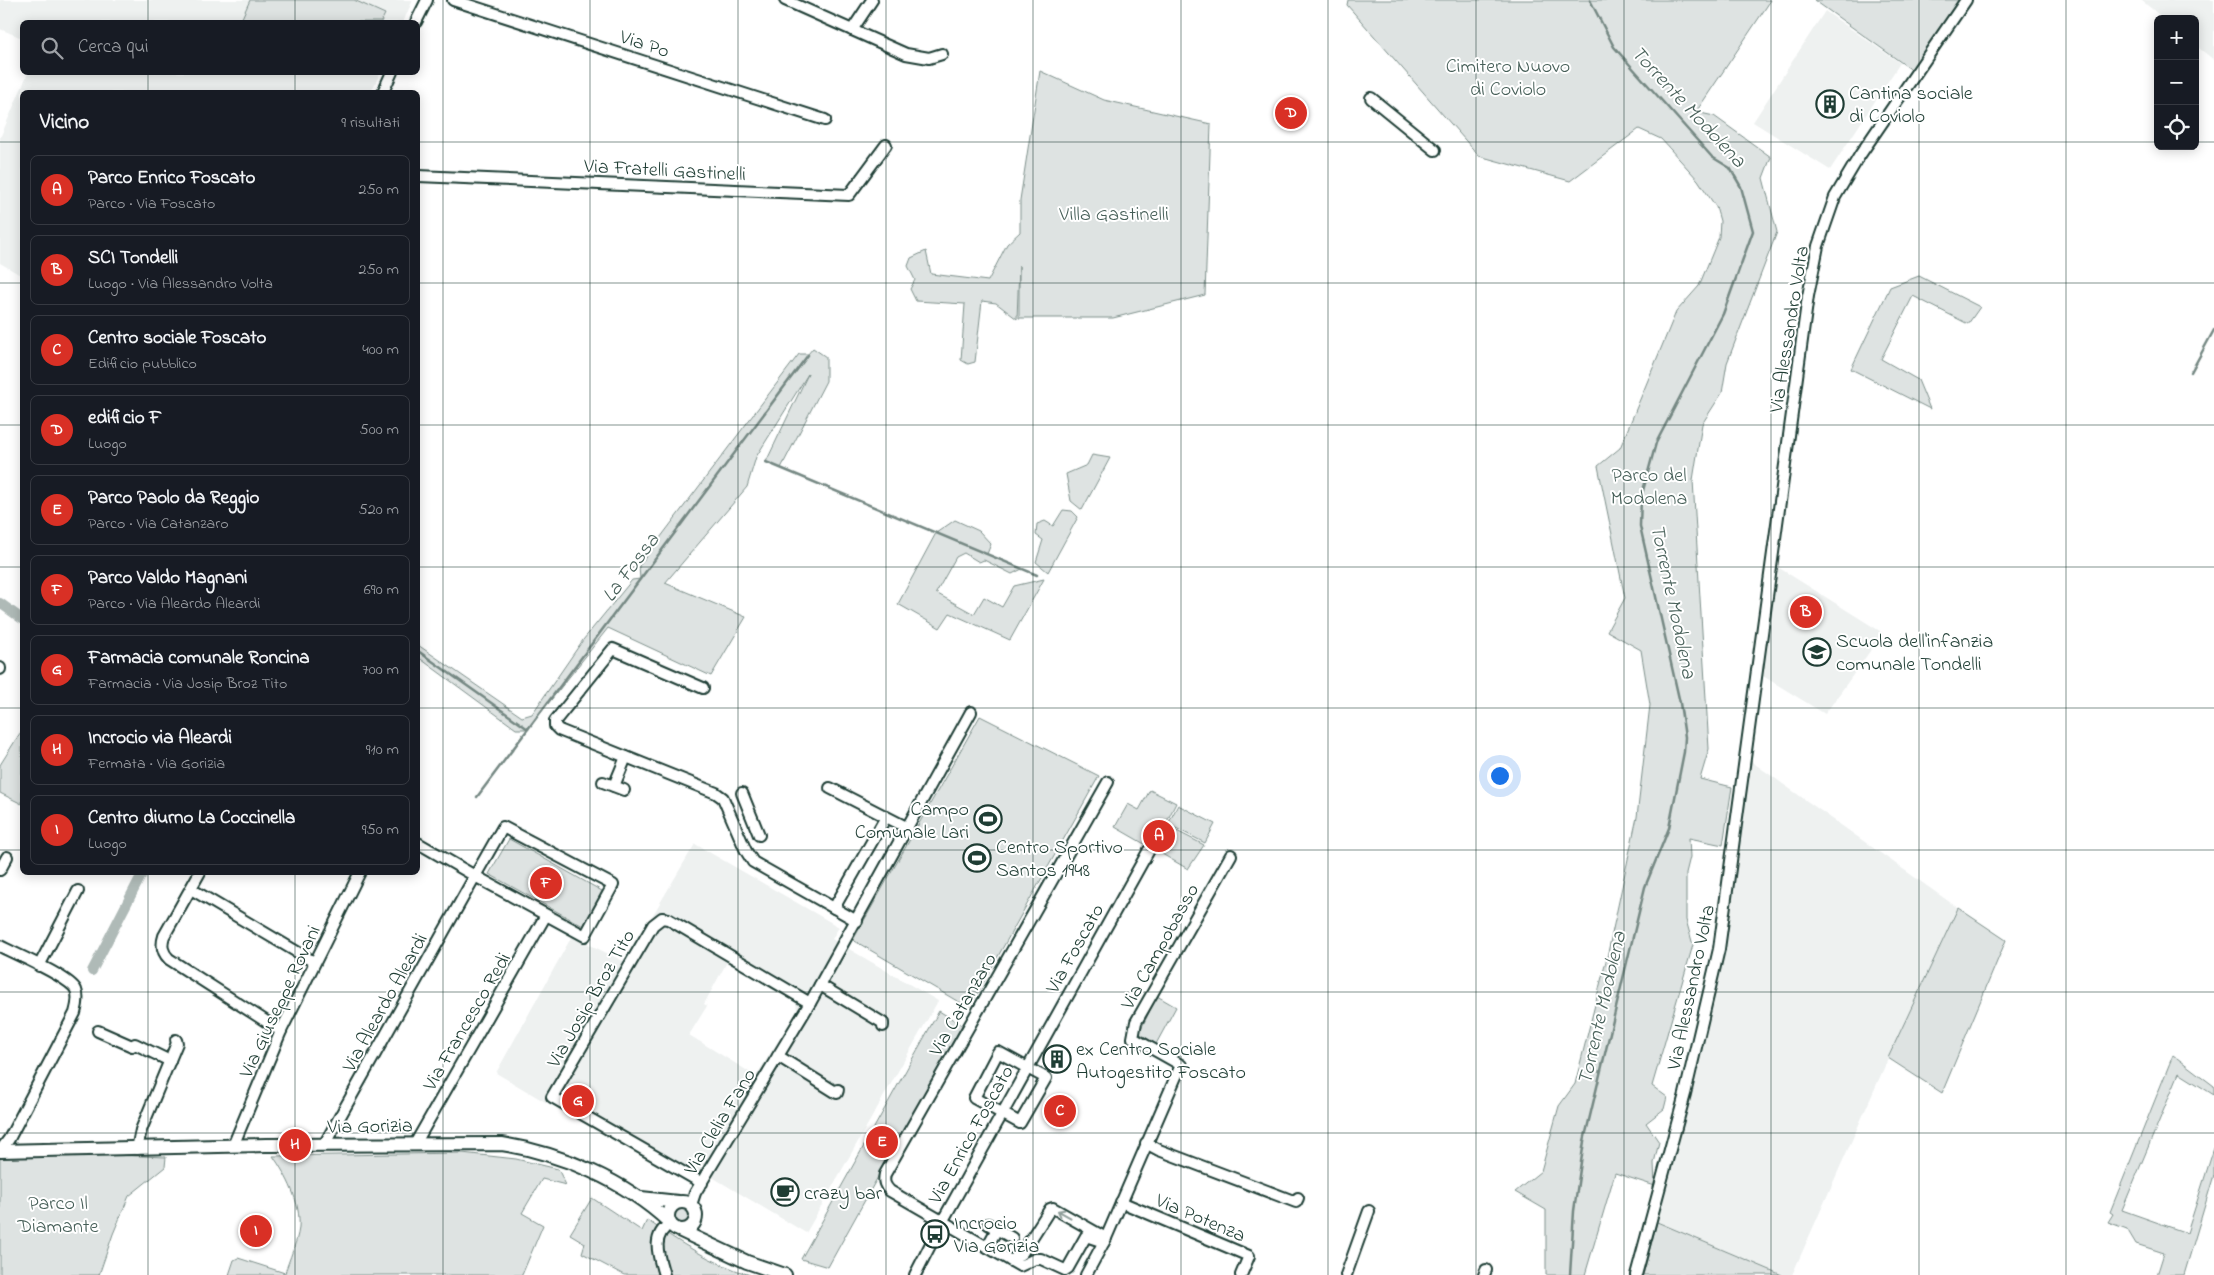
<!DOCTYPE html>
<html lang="it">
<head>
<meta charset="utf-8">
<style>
	body { margin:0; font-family:"Indie Flower",sans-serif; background:#242831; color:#f1f3f6 }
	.controls { position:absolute; right:15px; top:15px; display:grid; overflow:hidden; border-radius:8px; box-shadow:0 2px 12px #0003 }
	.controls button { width:45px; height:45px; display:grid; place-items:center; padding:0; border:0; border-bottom:1px solid #363941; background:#171b24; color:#f1f3f6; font:25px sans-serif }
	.you { position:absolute; left:1499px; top:775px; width:18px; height:18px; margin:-12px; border:4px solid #fff; border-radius:50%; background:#1a73e8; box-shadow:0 0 0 8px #1a73e833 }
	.badge { display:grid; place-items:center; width:32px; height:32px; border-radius:50%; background:#d93025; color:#fff; font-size:16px; font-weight:700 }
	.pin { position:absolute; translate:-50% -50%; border:2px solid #fff; box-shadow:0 1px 5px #0006 }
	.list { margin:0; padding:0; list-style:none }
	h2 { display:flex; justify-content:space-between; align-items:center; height:65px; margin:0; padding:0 20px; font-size:21px }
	h2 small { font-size:16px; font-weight:400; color:#9ea1a6 }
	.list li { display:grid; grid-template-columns:32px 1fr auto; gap:15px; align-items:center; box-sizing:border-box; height:70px; margin:0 10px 10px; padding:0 10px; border:1px solid #363941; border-radius:8px }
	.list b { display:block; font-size:19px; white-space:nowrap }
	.list p { margin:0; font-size:16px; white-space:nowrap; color:#9ea1a6 }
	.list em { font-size:16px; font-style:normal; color:#9ea1a6 }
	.icon { flex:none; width:28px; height:28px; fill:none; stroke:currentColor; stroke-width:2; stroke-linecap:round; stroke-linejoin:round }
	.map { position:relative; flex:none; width:2214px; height:1275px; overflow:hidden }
	.search { position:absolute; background:#171b24; box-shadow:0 2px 12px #0003; left:20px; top:20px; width:400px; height:55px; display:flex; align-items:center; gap:12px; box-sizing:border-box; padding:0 18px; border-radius:8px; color:#9ea1a6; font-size:19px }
	.panel { position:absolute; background:#171b24; box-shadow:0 2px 12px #0003; left:20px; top:90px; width:400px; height:785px; border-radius:8px }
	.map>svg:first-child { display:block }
	.built { fill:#eef1f0; fill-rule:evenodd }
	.green { fill:#dee3e2; stroke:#7e908b }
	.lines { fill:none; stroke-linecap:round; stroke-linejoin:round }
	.stream { stroke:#758883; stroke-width:2.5 }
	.canal { stroke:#afbab7; stroke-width:10 }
	.minor-casing { stroke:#1f3d34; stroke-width:14 }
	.major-casing { stroke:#1f3d34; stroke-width:16 }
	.minor { stroke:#fff; stroke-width:10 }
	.major { stroke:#fff; stroke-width:12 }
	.oneway { stroke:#8f9e9a }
	.grid { fill:none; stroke:#1f3d34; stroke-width:1; stroke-opacity:0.55 }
	.labels { text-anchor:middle; stroke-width:4; stroke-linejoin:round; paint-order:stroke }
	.street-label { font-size:20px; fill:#1f3d34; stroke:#fff }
	.park-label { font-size:20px; fill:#455e57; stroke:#fff }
	.poi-label { font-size:20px; fill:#1f3d34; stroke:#fff; text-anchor:start }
	.water-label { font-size:21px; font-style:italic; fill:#4a625b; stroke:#fff }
</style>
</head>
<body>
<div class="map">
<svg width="2214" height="1275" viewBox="0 0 2214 1275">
	<rect width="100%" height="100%" fill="#fff"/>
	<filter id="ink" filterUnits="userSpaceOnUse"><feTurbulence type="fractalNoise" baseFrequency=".02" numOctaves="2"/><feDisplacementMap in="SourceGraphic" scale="10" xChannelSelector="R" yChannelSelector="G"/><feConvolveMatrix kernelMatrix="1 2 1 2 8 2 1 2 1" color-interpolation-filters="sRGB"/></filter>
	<g filter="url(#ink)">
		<g class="built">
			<path d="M0 0H413L403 22H22V38L0 29Z"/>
			<path d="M2141 0H2214V60L2195 45V19H2164Z"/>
			<path d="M1825 11 1900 63 1830 170 1753 122Z"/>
			<path d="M28 73V72L380 73 371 92H22V276L0 263V138Z"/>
			<path d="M1776 566 1883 633 1825 714 1763 676Z"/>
			<path d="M1752 762 1958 908 1904 1023 1792 1275H1782L1651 1219 1719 949 1745 766Z"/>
			<path d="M695 844 839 927 832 939 938 1001 806 1233 707 1174 674 1166 552 1098 547 1103 496 1073 572 936 625 962ZM727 962 796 1002 797 1011 756 1076 689 1035 707 1006 704 1004Z"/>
		</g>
		<g class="green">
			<path d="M250 0H354L385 14 381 22H252L242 18Z"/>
			<path d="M1348 0H1771L1696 112 1714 116 1771 157 1763 178 1777 232 1727 363 1722 393 1702 424 1693 480 1709 749 1700 779 1732 787 1723 845 1689 838 1690 857 1686 873V920L1693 945 1652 1086 1667 1097 1664 1109 1646 1123 1659 1142 1654 1163 1655 1186 1615 1173 1585 1275H1546V1210L1515 1192 1541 1171 1559 1106 1575 1084 1607 957 1637 817 1650 705 1641 650 1607 631 1625 598 1598 466 1620 448 1676 312 1699 286 1719 237 1720 221 1716 207 1698 180 1661 139 1639 129 1570 181 1479 156 1347 5Z"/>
			<path d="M1814 0H1966L1916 73Z"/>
			<path d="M1040 71 1104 100 1211 124 1205 295 1113 318H1019V266L1017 319 996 303 982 301 975 362 968 364 961 360 965 304 916 301 910 289 915 280 908 266 911 258 926 251 931 274 988 281 1007 244 1020 232V200Z"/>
			<path d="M1919 276 1980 307 1968 324 1913 296 1881 359 1918 380 1930 409 1851 369 1890 287Z"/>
			<path d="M813 348 826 357V381L781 468 766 462 808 374 756 457 747 487 665 583 746 617 711 676 608 628 528 729H516L418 657V645L522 717 532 714 583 640 632 580 640 579 639 566 651 550 799 354H808Z"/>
			<path d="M1092 455 1110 458 1082 510 1071 501 1066 474 1087 465Z"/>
			<path d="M1063 510 1072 511 1078 517 1048 572 1036 562 1043 540 1036 535 1037 524 1045 521 1053 526Z"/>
			<path d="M955 520 979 531 991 544 987 554 1022 569 1012 574 984 560 979 562 964 553 956 557 936 593 974 614 984 597 1002 607 1014 586 1044 579 1010 640 950 613 940 628 898 604 936 533Z"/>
			<path d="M980 716 1099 776 969 1008 853 940Z"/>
			<path d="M22 730V804L0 793V765Z"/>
			<path d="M1150 790 1176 803 1165 825 1204 845 1188 869 1115 827 1128 804 1139 810Z"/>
			<path d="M1178 805 1215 824 1205 843 1168 824Z"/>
			<path d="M509 839 602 891 583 926 489 874Z"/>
			<path d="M1958 908 2006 940 1942 1093 1888 1058Z"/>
			<path d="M1157 996 1176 1007 1156 1044 1139 1033Z"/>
			<path d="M939 1011 962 1025 828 1267 801 1259Z"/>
			<path d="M2173 1055 2214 1086V1095L2179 1073 2122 1210 2187 1233 2214 1148V1175L2184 1275H2157L2164 1253 2136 1244 2127 1229 2108 1222 2113 1214 2110 1212Z"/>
			<path d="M462 1153 516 1159 558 1169 566 1185 542 1179 522 1213 543 1225 522 1275H229L234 1260 238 1258 285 1273C289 1259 297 1243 299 1228 301 1203 287 1176 273 1156Z"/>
			<path d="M86 1154 166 1157 165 1167 129 1196 113 1234 99 1275H0V1158Z"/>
			<path d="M592 1198 642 1231 647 1220C680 1243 711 1263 750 1275H624L582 1253 585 1243 570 1234Z"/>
			<circle cx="682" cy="1217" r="9"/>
			<path d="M1657 1222 1782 1275H1643Z"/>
		</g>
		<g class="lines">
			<g class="stream">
				<path d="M2191 372 2214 330"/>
				<path d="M766 462 1037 575"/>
				<path d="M418 651 528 729"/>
				<path d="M477 797 808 355"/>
				<path d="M1570 1275 1574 1211 1584 1141 1645 887 1669 828 1684 752 1685 737 1680 703 1640 526 1641 498 1656 443 1723 314 1753 231 1741 187 1730 168 1712 157 1614 47 1590 0"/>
			</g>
			<g class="canal">
				<path d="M0 603 22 619"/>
				<path d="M92 971 143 872"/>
			</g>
			<g class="minor-casing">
				<g id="minor">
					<path d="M453 0 825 120"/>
					<path d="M785 0 906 54 929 58 942 54"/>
					<path d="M416 22 427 0"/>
					<path d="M852 30 872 0"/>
					<path d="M383 92 392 72"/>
					<path d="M1371 98 1435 150"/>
					<path d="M418 176 849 195 886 145"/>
					<path d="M0 668V669"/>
					<path d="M703 688 613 649 555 721V726L559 730 716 793 723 798 746 851 753 862 857 921"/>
					<path d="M603 782 624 790"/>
					<path d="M614 786 626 757"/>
					<path d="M830 788 908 828"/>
					<path d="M742 793 759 835"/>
					<path d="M0 870 7 857"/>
					<path d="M200 872 164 936C161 945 162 952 169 959L281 1031"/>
					<path d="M191 889 314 962"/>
					<path d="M834 908 886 817"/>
					<path d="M0 946C15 954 70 977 76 990 79 997 77 1006 75 1013L9 1139 0 1151"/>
					<path d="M39 966 78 891"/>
					<path d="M820 985 883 1023V1026"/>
					<path d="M98 1031 132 1046 135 1044 170 1061"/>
					<path d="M998 1052 1046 1078 1020 1123 974 1098Z"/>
					<path d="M778 1056 837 1093 838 1090"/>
					<path d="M1146 1143 1159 1150 1296 1202 1298 1198"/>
					<path d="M415 1144 546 915"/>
					<path d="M324 1145 475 876 585 936 613 885 503 827 475 876 418 843"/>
					<path d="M233 1146 281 1031 360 872"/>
					<path d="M137 1149 141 1130 177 1043 176 1040"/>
					<path d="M702 1183 552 1097 653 925 662 918 668 919 810 1003"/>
					<path d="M1121 1202 1249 1256 1241 1275"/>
					<path d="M691 1205 695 1193 810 1003 971 712"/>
					<path d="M988 1224 1012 1238"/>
					<path d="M1104 1242 1086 1236 1068 1268 1065 1270 1041 1259H1035L1020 1266 890 1191C885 1186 883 1182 885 1174L1108 782"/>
					<path d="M987 1247 997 1229"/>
					<path d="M1011 1261 1022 1253 1050 1209 1053 1208 1106 1238"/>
					<path d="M664 1275C659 1257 650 1236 670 1224"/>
					<path d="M915 1275 942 1222 1149 850"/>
					<path d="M1086 1275 1106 1238 1181 1065 1133 1038 1136 1022 1231 855"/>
					<path d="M1346 1275 1369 1211"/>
					<path d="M1484 1275 1486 1270"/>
					<path d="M1636 1275 1685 1094 1719 949 1808 296 1818 246 1835 197 1860 155 1966 0"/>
				</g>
			</g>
			<g class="major-casing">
				<g id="major">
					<path d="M0 1151 266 1145 502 1144C562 1154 624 1180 669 1222"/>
					<path d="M641 1198 678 1202"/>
					<circle cx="682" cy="1216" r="14"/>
					<path d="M679 1230 747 1262 785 1275"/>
				</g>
			</g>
			<use href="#minor" class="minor"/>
			<use href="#major" class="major"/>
		</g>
		<defs><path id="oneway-shaft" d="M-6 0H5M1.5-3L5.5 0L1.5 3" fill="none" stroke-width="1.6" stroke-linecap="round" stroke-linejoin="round" transform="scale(1.25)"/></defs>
		<use class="oneway" href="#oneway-shaft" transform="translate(1064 1214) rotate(-151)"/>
	</g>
	<path class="grid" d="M148 0V22M295 0V22M443 0V1275M590 0V1275M738 0V1275M886 0V1275M1033 0V1275M1181 0V1275M1328 0V1275M1476 0V1275M1624 0V1275M1771 0V1275M1919 0V1275M2066 0V1275M148 72V92M295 72V92M0 142H22M418 142H2158M2195 142H2214M0 283H22M418 283H2214M0 425H22M418 425H2214M0 567H22M418 567H2214M0 708H22M418 708H2214M0 850H22M418 850H2214M148 872V1275M295 872V1275M0 992H2214M0 1133H2214"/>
	<defs>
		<g id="building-ring" transform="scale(1.4375)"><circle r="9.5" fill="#fff" stroke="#1f3d34" stroke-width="1.5"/><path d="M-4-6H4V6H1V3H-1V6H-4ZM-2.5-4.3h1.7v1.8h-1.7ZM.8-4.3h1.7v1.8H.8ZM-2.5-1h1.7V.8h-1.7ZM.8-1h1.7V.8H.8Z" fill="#1f3d34"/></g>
		<g id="school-ring" transform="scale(1.4375)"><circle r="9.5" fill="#fff" stroke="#1f3d34" stroke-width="1.5"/><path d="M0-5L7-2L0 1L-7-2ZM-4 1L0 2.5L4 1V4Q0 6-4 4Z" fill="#1f3d34"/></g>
		<g id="stadium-ring" transform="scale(1.4375)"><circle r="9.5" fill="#fff" stroke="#1f3d34" stroke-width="1.5"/><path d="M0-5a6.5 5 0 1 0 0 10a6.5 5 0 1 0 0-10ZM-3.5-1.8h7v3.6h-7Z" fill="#1f3d34"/></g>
		<g id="cafe-ring" transform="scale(1.4375)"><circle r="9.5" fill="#fff" stroke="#1f3d34" stroke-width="1.5"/><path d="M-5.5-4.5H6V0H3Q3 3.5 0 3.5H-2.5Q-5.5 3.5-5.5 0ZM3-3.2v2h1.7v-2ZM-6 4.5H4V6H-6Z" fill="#1f3d34"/></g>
		<g id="bus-ring" transform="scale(1.4375)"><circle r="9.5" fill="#fff" stroke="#1f3d34" stroke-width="1.5"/><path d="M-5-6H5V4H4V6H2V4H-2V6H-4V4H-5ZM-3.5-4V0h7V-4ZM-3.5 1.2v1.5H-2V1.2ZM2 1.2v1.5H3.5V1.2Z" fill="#1f3d34"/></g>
	</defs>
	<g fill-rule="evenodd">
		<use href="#building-ring" x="1830" y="104"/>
		<use href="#school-ring" x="1817" y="652"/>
		<use href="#stadium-ring" x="988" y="819"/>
		<use href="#stadium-ring" x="977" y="858"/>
		<use href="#building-ring" x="1057" y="1059"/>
		<use href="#cafe-ring" x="785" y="1192"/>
		<use href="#bus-ring" x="935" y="1234"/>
	</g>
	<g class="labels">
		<g class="street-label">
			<text transform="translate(645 43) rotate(18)" y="7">Via Po</text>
			<text transform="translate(665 169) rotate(3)" y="7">Via Fratelli Gastinelli</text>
			<text transform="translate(1788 329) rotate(-81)" y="7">Via Alessandro Volta</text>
			<text transform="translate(1159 946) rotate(-61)" y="7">Via Campobasso</text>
			<text transform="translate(1074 948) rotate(-61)" y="7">Via Foscato</text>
			<text transform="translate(1690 987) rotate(-78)" y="7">Via Alessandro Volta</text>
			<text transform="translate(590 998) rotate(-60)" y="7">Via Josip Broz Tito</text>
			<text transform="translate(279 1001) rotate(-65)" y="7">Via Giuseppe Rovani</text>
			<text transform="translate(384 1002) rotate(-61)" y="7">Via Aleardo Aleardi</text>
			<text transform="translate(962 1004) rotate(-60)" y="7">Via Catanzaro</text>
			<text transform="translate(466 1021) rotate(-60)" y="7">Via Francesco Redi</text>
			<text transform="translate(719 1121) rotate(-59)" y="7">Via Clelia Fano</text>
			<text transform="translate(370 1125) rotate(-1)" y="7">Via Gorizia</text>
			<text transform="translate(970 1134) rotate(-61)" y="7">Via Enrico Foscato</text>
			<text transform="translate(1201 1217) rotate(23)" y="7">Via Potenza</text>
		</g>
		<g class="park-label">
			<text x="1508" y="72">Cimitero Nuovo<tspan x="1508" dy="23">di Coviolo</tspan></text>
			<text x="1114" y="220">Villa Gastinelli</text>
			<text x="1649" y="481">Parco del<tspan x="1649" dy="23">Modolena</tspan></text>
			<text x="58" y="1209">Parco Il<tspan x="58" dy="23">Diamante</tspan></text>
		</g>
		<g class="poi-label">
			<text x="1849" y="99">Cantina sociale<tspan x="1849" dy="23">di Coviolo</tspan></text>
			<text x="1836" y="647">Scuola dell'infanzia<tspan x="1836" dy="23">comunale Tondelli</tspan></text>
			<text x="969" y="815" text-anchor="end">Campo<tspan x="969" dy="23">Comunale Lari</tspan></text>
			<text x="996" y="853">Centro Sportivo<tspan x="996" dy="23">Santos 1948</tspan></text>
			<text x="1076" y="1055">ex Centro Sociale<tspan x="1076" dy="23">Autogestito Foscato</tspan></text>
			<text x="804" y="1199">crazy bar</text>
			<text x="954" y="1229">Incrocio<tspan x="954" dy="23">Via Gorizia</tspan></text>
		</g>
		<g class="water-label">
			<text transform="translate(1689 106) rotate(47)" y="7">Torrente Modolena</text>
			<text transform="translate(630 567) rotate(-53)" y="7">La Fossa</text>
			<text transform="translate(1674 601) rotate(78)" y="7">Torrente Modolena</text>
			<text transform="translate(1601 1008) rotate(-77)" y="7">Torrente Modolena</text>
		</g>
	</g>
</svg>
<div class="controls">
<button>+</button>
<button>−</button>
<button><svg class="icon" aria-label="locate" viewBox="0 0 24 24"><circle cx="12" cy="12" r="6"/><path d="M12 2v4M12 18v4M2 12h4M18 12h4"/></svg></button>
</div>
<div class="you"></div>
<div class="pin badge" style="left:1159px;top:836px">A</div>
<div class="pin badge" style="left:1806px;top:612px">B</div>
<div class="pin badge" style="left:1060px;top:1111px">C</div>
<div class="pin badge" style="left:1291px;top:113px">D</div>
<div class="pin badge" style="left:882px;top:1142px">E</div>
<div class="pin badge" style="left:546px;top:883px">F</div>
<div class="pin badge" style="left:578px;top:1101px">G</div>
<div class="pin badge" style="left:295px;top:1145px">H</div>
<div class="pin badge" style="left:256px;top:1231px">I</div>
<div class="search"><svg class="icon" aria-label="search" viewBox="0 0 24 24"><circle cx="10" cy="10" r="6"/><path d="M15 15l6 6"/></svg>Cerca qui</div>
<section class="panel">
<h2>Vicino<small>9 risultati</small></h2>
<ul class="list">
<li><span class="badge">A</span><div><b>Parco Enrico Foscato</b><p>Parco · Via Foscato</p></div><em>250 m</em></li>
<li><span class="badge">B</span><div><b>SCI Tondelli</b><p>Luogo · Via Alessandro Volta</p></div><em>250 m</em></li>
<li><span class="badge">C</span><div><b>Centro sociale Foscato</b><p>Edificio pubblico</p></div><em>400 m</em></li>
<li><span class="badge">D</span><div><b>edificio F</b><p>Luogo</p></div><em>500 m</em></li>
<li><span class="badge">E</span><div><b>Parco Paolo da Reggio</b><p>Parco · Via Catanzaro</p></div><em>520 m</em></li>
<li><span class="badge">F</span><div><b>Parco Valdo Magnani</b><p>Parco · Via Aleardo Aleardi</p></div><em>690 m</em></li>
<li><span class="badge">G</span><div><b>Farmacia comunale Roncina</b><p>Farmacia · Via Josip Broz Tito</p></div><em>700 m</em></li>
<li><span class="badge">H</span><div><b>Incrocio via Aleardi</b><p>Fermata · Via Gorizia</p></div><em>910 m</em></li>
<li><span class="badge">I</span><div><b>Centro diurno La Coccinella</b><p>Luogo</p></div><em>950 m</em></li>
</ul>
</section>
</div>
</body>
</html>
